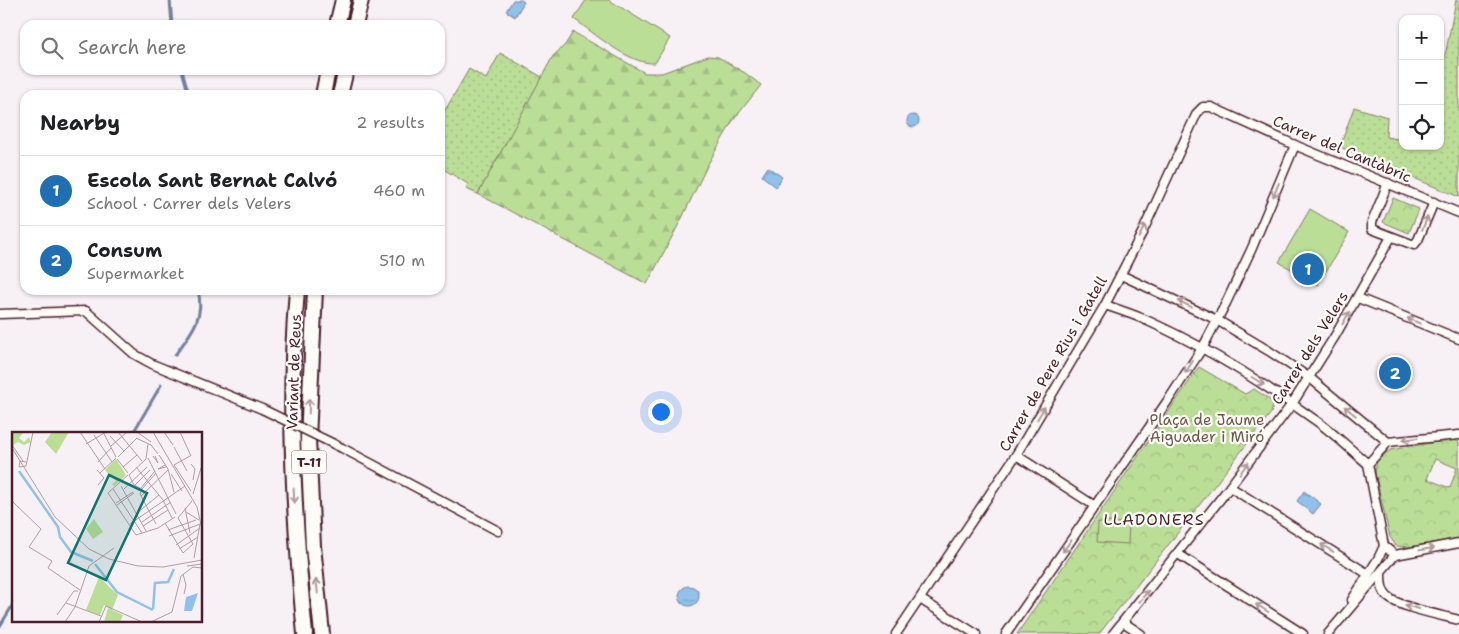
<!DOCTYPE html>
<html lang="en">
<head>
<meta charset="utf-8">
<style>
	body { margin:0; font-family:"Shantell Sans",sans-serif; background:#f2f2f2; color:#202124 }
	.controls { position:absolute; right:15px; top:15px; display:grid; overflow:hidden; border-radius:10px; box-shadow:0 1px 4px #0004 }
	.controls button { width:45px; height:45px; display:grid; place-items:center; padding:0; border:0; border-bottom:1px solid #e0e0e0; background:#fff; color:#202124; font:25px sans-serif }
	.you { position:absolute; left:660px; top:411px; width:18px; height:18px; margin:-12px; border:4px solid #fff; border-radius:50%; background:#1a73e8; box-shadow:0 0 0 8px #1a73e833 }
	.badge { display:grid; place-items:center; width:32px; height:32px; border-radius:50%; background:#1f6fb2; color:#fff; font-size:16px; font-weight:700 }
	.pin { position:absolute; translate:-50% -50%; border:2px solid #fff; box-shadow:0 1px 5px #0006 }
	.list { margin:0; padding:0; list-style:none }
	h2 { display:flex; justify-content:space-between; align-items:center; height:65px; margin:0; padding:0 20px; font-size:21px }
	h2 small { font-size:16px; font-weight:400; color:#757577 }
	.list li { display:grid; grid-template-columns:32px 1fr auto; gap:15px; align-items:center; box-sizing:border-box; height:70px; padding:0 20px; border-top:1px solid #e0e0e0 }
	.list b { display:block; font-size:19px; white-space:nowrap }
	.list p { margin:0; font-size:16px; white-space:nowrap; color:#757577 }
	.list em { font-size:16px; font-style:normal; color:#757577 }
	.icon { flex:none; width:28px; height:28px; fill:none; stroke:currentColor; stroke-width:2; stroke-linecap:round; stroke-linejoin:round }
	.map { position:relative; flex:none; width:1459px; height:634px; overflow:hidden }
	.search { position:absolute; background:#fff; box-shadow:0 1px 4px #0004; left:20px; top:20px; width:425px; height:55px; display:flex; align-items:center; gap:12px; box-sizing:border-box; padding:0 18px; border-radius:15px; color:#757577; font-size:19px }
	.panel { position:absolute; background:#fff; box-shadow:0 1px 4px #0004; left:20px; top:90px; width:425px; height:205px; border-radius:15px }
	.map>svg:first-child { display:block }
	.grass { fill:url(#grass-dots); stroke:#827e61 }
	.forest { fill:url(#forest-firs); stroke:#827e61 }
	.park { fill:url(#park-crowns); stroke:#827e61; fill-rule:evenodd }
	.garden { fill:#bbde97; stroke:#827e61 }
	.water { fill:url(#water-ripples); stroke:#73809e }
	.lines { fill:none; stroke-linecap:round; stroke-linejoin:round }
	.stream { stroke:#73809e; stroke-width:3 }
	.street-casing { stroke:#4a1f2b; stroke-width:11 }
	.highway-casing { stroke:#4a1f2b; stroke-width:18 }
	.street { stroke:#fdfcf7; stroke-width:8 }
	.highway { stroke:#fdfcf7; stroke-width:14 }
	.street-bridge-casing { stroke:#4a1f2b; stroke-width:11; stroke-linecap:butt }
	.street-bridge { stroke:#fdfcf7; stroke-width:8 }
	.oneway { stroke:#ac999b }
	.labels { text-anchor:middle; stroke-width:4.5; stroke-linejoin:round; paint-order:stroke }
	.shield { fill:#fdfcf7; stroke:#806168; stroke-width:1 }
	.shield-label { font-size:14px; font-weight:bold; fill:#4a1f2b }
	.street-label { font-size:15px; fill:#4a1f2b; stroke:#fdfcf7 }
	.park-label { font-size:15px; fill:#6c584b; stroke:#fdfcf7 }
	.neighbourhood-label { font-size:16px; letter-spacing:1px; fill:#4a1f2b; stroke:#fdfcf7 }
	.inset-river { fill:none; stroke:#8fc1eb; stroke-width:2.5 }
	.inset-road { fill:none; stroke:#b29ca4; stroke-width:1 }
	.view { fill:#0f766e; fill-opacity:0.15; stroke:#0f766e; stroke-width:2.5 }
	.inset-edge { fill:none; stroke:#4a1f2b; stroke-width:2.5 }
</style>
</head>
<body>
<div class="map">
<svg width="1459" height="634" viewBox="0 0 1459 634">
	<defs>
		<pattern id="grass-dots" width="8" height="8" patternUnits="userSpaceOnUse" patternTransform="scale(1.25)"><rect width="8" height="8" fill="#bbde97"/><path d="M2 2h.1M6 6h.1" fill="none" stroke="#a2be82" stroke-width="1.8" stroke-linecap="round"/></pattern>
		<pattern id="forest-firs" width="22" height="20" patternUnits="userSpaceOnUse" patternTransform="scale(1.25)"><rect width="22" height="20" fill="#bbde97"/><path d="M5 1l3.5 6h-7zM16 11l3.5 6h-7z" fill="#a2be82"/></pattern>
		<pattern id="park-crowns" width="20" height="18" patternUnits="userSpaceOnUse" patternTransform="scale(1.25)"><rect width="20" height="18" fill="#bbde97"/><path d="M2 6a3 3 0 1 1 6 0M12 15a3 3 0 1 1 6 0" fill="none" stroke="#a2be82"/></pattern>
		<pattern id="water-ripples" width="26" height="14" patternUnits="userSpaceOnUse" patternTransform="scale(1.25)"><rect width="26" height="14" fill="#8fc1eb"/><path d="M2 4q2-2 4 0t4 0M15 11q2-2 4 0t4 0" fill="none" stroke="#7da5ca"/></pattern>
	</defs>
	<rect width="100%" height="100%" fill="#f7f0f5"/>
	<filter id="ink" filterUnits="userSpaceOnUse"><feTurbulence type="fractalNoise" baseFrequency=".02" numOctaves="2"/><feDisplacementMap in="SourceGraphic" scale="10" xChannelSelector="R" yChannelSelector="G"/><feConvolveMatrix kernelMatrix="1 2 1 2 8 2 1 2 1" color-interpolation-filters="sRGB"/></filter>
	<g filter="url(#ink)">
		<g class="grass">
			<path d="M1456 0H1459V197L1340 147 1354 107 1387 117 1386 137 1403 140V146H1440V70L1445 56Z"/>
			<path d="M500 53 542 77 478 194 466 189 468 184 440 167V119L469 69 486 79Z"/>
		</g>
		<path class="forest" d="M573 32 645 73H662L708 56 718 57 745 73 761 85 732 122 708 164 682 218 647 284 478 194 553 56 565 45Z"/>
		<g class="park">
			<path d="M1393 198 1419 209 1409 233 1383 222Z"/>
			<path d="M1199 367 1245 394 1254 389 1269 399 1273 405 1271 413 1099 634H1017Z"/>
			<path d="M1452 439 1459 442V538L1410 547 1396 546 1390 537 1375 473 1377 459 1391 450ZM1435 459 1457 468 1450 488 1427 479Z"/>
		</g>
		<g class="garden">
			<path d="M586 0H609L670 38 655 63C630 65 594 33 574 19Z"/>
			<path d="M1310 209 1349 232 1318 285 1279 262Z"/>
			<path d="M1098 522 1129 523 1128 544 1097 542Z"/>
		</g>
		<g class="water">
			<path d="M513 0H521L524 2 515 17 506 11Z"/>
			<circle cx="913" cy="121" r="6"/>
			<path d="M768 167 782 177 776 187 762 176Z"/>
			<path d="M1304 491 1321 504 1313 514 1297 501Z"/>
			<circle cx="689" cy="596" r="10"/>
		</g>
		<g class="lines">
			<g class="stream">
				<path d="M170 0 172 25"/>
				<path d="M182 70 189 95"/>
				<path d="M175 355C191 333 205 318 198 290"/>
				<path d="M133 433 161 385"/>
				<path d="M0 626 14 603"/>
			</g>
			<g class="street-casing">
				<g id="street">
					<path d="M1388 183 1372 222V229L1414 245 1418 240 1434 202"/>
					<path d="M1121 275 1217 320 1269 351 1310 378 1388 442"/>
					<path d="M1358 298 1459 339"/>
					<path d="M1105 305C1120 310 1135 315 1148 321 1208 348 1265 384 1318 422 1336 435 1351 450 1368 464"/>
					<path d="M0 314 86 311 134 354 152 364 262 409"/>
					<path d="M1459 435 1388 442 1368 464 1384 546 1395 555 1459 543"/>
					<path d="M342 448 498 531"/>
					<path d="M1016 455 1095 506"/>
					<path d="M1230 487 1368 574"/>
					<path d="M1178 554 1303 634"/>
					<path d="M1381 572C1381 581 1381 591 1388 597 1398 607 1444 616 1459 620"/>
					<path d="M920 599 976 634"/>
					<path d="M1352 600 1378 559 1384 546"/>
					<path d="M1123 622 1141 634"/>
					<path d="M896 634 1016 455 1105 305 1143 231 1197 113 1203 107H1211L1297 146 1459 213"/>
					<path d="M1006 634 1171 396 1203 347 1226 303 1252 248 1295 145"/>
					<path d="M1113 634 1225 493 1292 404 1335 336 1391 237"/>
					<path d="M1328 634 1395 555"/>
				</g>
			</g>
			<g class="highway-casing">
				<g id="highway">
					<path d="M337 25 343 0"/>
					<path d="M355 25 361 0"/>
					<path d="M323 95 328 70"/>
					<path d="M340 95 346 70"/>
					<path d="M297 290C287 406 294 519 305 634"/>
					<path d="M315 290 308 439 313 546 322 634"/>
				</g>
			</g>
			<use href="#street" class="street"/>
			<use href="#highway" class="highway"/>
			<g class="street-bridge-casing">
				<path id="street-bridge" d="M262 409 342 448"/>
			</g>
			<use href="#street-bridge" class="street-bridge"/>
		</g>
		<defs><path id="oneway-shaft" d="M-6 0H5M1.5-3L5.5 0L1.5 3" fill="none" stroke-width="1.6" stroke-linecap="round" stroke-linejoin="round" transform="scale(1.25)"/></defs>
		<g class="oneway">
			<use href="#oneway-shaft" transform="translate(1276 190) rotate(112)"/>
			<use href="#oneway-shaft" transform="translate(1425 223) rotate(-67)"/>
			<use href="#oneway-shaft" transform="translate(1142 231) rotate(-64)"/>
			<use href="#oneway-shaft" transform="translate(1185 304) rotate(-155)"/>
			<use href="#oneway-shaft" transform="translate(1346 318) rotate(-60)"/>
			<use href="#oneway-shaft" transform="translate(1414 321) rotate(-157)"/>
			<use href="#oneway-shaft" transform="translate(1189 367) rotate(123)"/>
			<use href="#oneway-shaft" transform="translate(1258 381) rotate(32)"/>
			<use href="#oneway-shaft" transform="translate(309 406) rotate(-88)"/>
			<use href="#oneway-shaft" transform="translate(1350 411) rotate(-141)"/>
			<use href="#oneway-shaft" transform="translate(1041 413) rotate(-59)"/>
			<use href="#oneway-shaft" transform="translate(1410 439) rotate(173)"/>
			<use href="#oneway-shaft" transform="translate(1244 468) rotate(-53)"/>
			<use href="#oneway-shaft" transform="translate(294 496) rotate(87)"/>
			<use href="#oneway-shaft" transform="translate(1067 546) rotate(125)"/>
			<use href="#oneway-shaft" transform="translate(1327 548) rotate(-148)"/>
			<use href="#oneway-shaft" transform="translate(1427 549) rotate(-10)"/>
			<use href="#oneway-shaft" transform="translate(317 586) rotate(-96)"/>
			<use href="#oneway-shaft" transform="translate(1144 596) rotate(-51)"/>
			<use href="#oneway-shaft" transform="translate(1412 607) rotate(-164)"/>
			<use href="#oneway-shaft" transform="translate(1262 608) rotate(-148)"/>
		</g>
	</g>
	<g class="labels">
		<rect class="shield" x="291.5" y="450.5" width="35" height="23" rx="4"/>
		<g class="shield-label">
			<text x="309" y="467">T-11</text>
		</g>
		<g class="street-label">
			<text transform="translate(1342 149) rotate(23)" y="5">Carrer del Cantàbric</text>
			<text transform="translate(1310 348) rotate(-58)" y="5">Carrer dels Velers</text>
			<text transform="translate(1053 364) rotate(-60)" y="5">Carrer de Pere Rius i Gatell</text>
			<text transform="translate(294 372) rotate(-88)" y="5">Variant de Reus</text>
		</g>
		<g class="park-label">
			<text x="1207" y="425">Plaça de Jaume<tspan x="1207" dy="17">Aiguader i Miró</tspan></text>
		</g>
		<g class="neighbourhood-label">
			<text x="1154" y="525">LLADONERS</text>
		</g>
	</g>
	<g transform="translate(12 432)">
		<rect width="190" height="190" fill="#f7f0f5"/>
		<path d="M40 0H57L44 22 33 10ZM104 27 114 43 102 54 100 52 104 49 93 38ZM87 145 106 163 100 178 92 173 88 183 74 178ZM96 176 111 183 108 190H92Z" fill="#bbde97"/>
		<path d="M82 87 91 100 81 107 74 97Z" fill="#bbde97"/>
		<path d="M0 0H12L7 6 12 10 17 5 19 10 12 13 6 10 1 13Z" fill="#bbde97"/>
		<path d="M186 161 180 179H172L174 165Z" fill="#8fc1eb"/>
		<path class="inset-river" d="M7 39 46 95 48 105 59 120 81 129M83 132 105 160 141 178M141 177 143 151 156 150 162 137"/>
		<path class="inset-road" d="M68 0 93 37M91 0 104 25M106 0 130 29M125 0 139 10M141 0 185 75 190 97M152 0 161 13M168 0 179 24M82 3 100 30M98 4 112 19M124 6 139 13 146 22M74 12 94 0M0 13 11 29M99 14 115 0M162 15 175 39M0 16 43 85 77 117 97 127 126 134 151 135 190 128M147 23 156 37 162 60M141 24 146 31 143 24M106 25 125 6M136 26 164 82M105 27 116 41M14 30 8 29 7 35 14 34 21 0M86 30 99 16M179 32 183 37 181 48M153 33 146 37 154 35M162 33 179 59M162 33 178 24M111 35 125 23M124 35 151 68 160 86M85 38 92 46 86 53M88 41 104 26M159 42 170 59M116 43 96 61 124 103 146 96 163 85M117 43 122 53 130 57 128 62 144 92M117 43 134 27 136 12M123 53 138 38M109 54 134 99M129 56 143 39M101 57 130 101M112 57 135 35M130 57 144 41M181 62 190 33M129 64 156 38M0 69 29 97 17 115 40 129 36 136 68 158M104 71 121 60M105 73 122 61M173 76 178 101M174 80 187 88M125 81 147 63M166 86 180 69M130 90 159 70M153 91 171 121 181 112 166 86M118 92 173 54M131 94 156 78M156 98 184 88M157 104 188 92 182 126M164 113 188 96M167 117 186 105M175 134 190 132M171 142 174 153 172 162M54 171 89 184M45 183 62 159H66M53 190 63 175 77 134 102 116M87 190 94 174 130 190M139 190 160 180 169 144 181 135 190 136"/>
		<path class="view" d="M97 43 135 61 94 148 56 131Z"/>
		<rect width="190" height="190" class="inset-edge"/>
	</g>
</svg>
<div class="controls">
<button>+</button>
<button>−</button>
<button><svg class="icon" aria-label="locate" viewBox="0 0 24 24"><circle cx="12" cy="12" r="6"/><path d="M12 2v4M12 18v4M2 12h4M18 12h4"/></svg></button>
</div>
<div class="you"></div>
<div class="pin badge" style="left:1308px;top:269px">1</div>
<div class="pin badge" style="left:1395px;top:373px">2</div>
<div class="search"><svg class="icon" aria-label="search" viewBox="0 0 24 24"><circle cx="10" cy="10" r="6"/><path d="M15 15l6 6"/></svg>Search here</div>
<section class="panel">
<h2>Nearby<small>2 results</small></h2>
<ul class="list">
<li><span class="badge">1</span><div><b>Escola Sant Bernat Calvó</b><p>School · Carrer dels Velers</p></div><em>460 m</em></li>
<li><span class="badge">2</span><div><b>Consum</b><p>Supermarket</p></div><em>510 m</em></li>
</ul>
</section>
</div>
</body>
</html>
